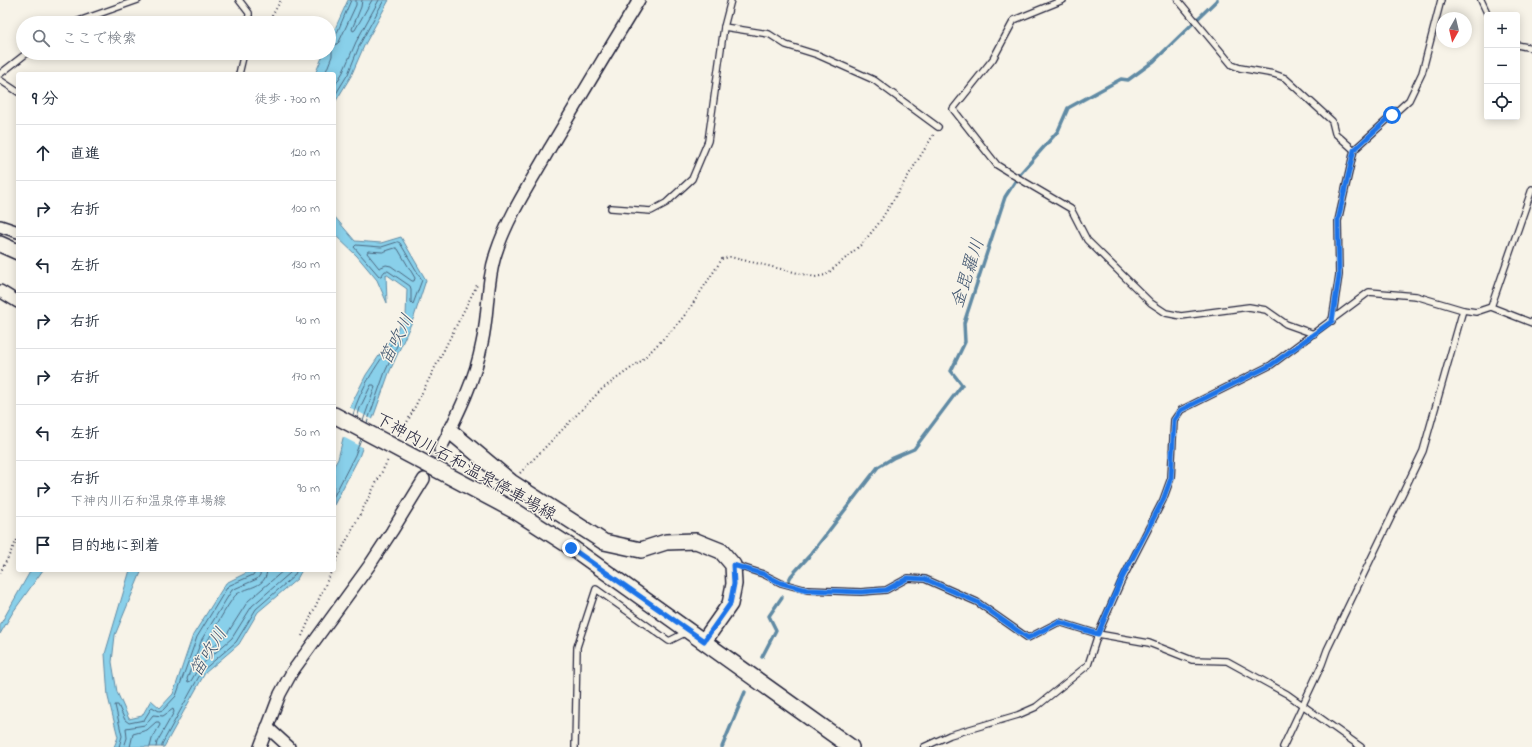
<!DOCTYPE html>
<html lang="ja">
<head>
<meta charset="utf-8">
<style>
	body { margin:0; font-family:"Indie Flower","Klee One",sans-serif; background:#f6f6f7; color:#1f2937 }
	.controls { position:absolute; right:12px; top:12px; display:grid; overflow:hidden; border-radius:4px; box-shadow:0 2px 10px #0003 }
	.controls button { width:36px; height:36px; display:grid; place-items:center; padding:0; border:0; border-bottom:1px solid #e0e1e3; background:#fff; color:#1f2937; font:20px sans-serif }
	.compass { position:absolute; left:1436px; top:12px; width:36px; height:36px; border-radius:50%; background:#fff; box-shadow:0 2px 10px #0003; rotate:188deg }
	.stop { position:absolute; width:12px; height:12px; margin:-9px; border:3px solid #1a73e8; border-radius:50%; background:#fff }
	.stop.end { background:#1a73e8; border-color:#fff; box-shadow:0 1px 4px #0008 }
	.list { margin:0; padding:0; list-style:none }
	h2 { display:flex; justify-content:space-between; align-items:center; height:52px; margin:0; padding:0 16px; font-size:17px }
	h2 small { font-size:13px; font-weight:400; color:#747a83 }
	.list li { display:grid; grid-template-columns:26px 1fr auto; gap:12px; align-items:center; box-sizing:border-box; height:56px; padding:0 16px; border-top:1px solid #e0e1e3 }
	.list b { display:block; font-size:15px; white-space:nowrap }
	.list p { margin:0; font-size:13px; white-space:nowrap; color:#747a83 }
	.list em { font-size:13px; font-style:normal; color:#747a83 }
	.icon { flex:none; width:22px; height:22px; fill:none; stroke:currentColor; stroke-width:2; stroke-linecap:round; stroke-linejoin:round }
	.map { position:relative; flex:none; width:1532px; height:747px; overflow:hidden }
	.search { position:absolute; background:#fff; box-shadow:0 2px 10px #0003; left:16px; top:16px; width:320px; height:44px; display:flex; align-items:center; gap:10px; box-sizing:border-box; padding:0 14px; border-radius:22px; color:#747a83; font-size:15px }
	.panel { position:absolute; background:#fff; box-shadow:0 2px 10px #0003; left:16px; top:72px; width:320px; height:500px; border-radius:4px }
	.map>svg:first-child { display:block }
	.water { fill:#89d0ea; stroke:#608aa4 }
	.pier { fill:#f7f3e8 }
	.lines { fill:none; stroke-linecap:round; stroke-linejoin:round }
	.shore { stroke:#4b6881; stroke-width:1 }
	.stream { stroke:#608aa4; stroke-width:3.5 }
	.minor-tunnel { stroke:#ccc9c5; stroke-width:11; stroke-dasharray:11 5.5; stroke-linecap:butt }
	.service-casing { stroke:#22223b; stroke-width:8 }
	.minor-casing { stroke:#22223b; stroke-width:14 }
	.secondary-casing { stroke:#22223b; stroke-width:18 }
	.path { stroke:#22223b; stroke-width:2; stroke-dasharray:1 3; stroke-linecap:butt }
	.service { stroke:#f7f3e8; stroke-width:5.5 }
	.minor { stroke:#f7f3e8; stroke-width:11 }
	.secondary { stroke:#f7f3e8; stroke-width:15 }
	.route { stroke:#1a73e8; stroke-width:5 }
	.labels { text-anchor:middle; stroke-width:3; stroke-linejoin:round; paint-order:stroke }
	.street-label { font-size:17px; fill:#22223b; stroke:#f7f3e8 }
	.water-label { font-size:18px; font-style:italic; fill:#415670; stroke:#f7f3e8 }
</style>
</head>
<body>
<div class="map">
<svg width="1532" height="747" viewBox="0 0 1532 747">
	<rect width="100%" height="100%" fill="#f7f3e8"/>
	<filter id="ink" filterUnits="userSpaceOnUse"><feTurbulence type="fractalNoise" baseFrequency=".025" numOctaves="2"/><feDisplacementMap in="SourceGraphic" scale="8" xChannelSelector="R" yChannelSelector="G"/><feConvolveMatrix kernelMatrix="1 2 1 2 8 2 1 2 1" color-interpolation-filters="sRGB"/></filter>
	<g filter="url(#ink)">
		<g class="water">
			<path d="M348 0H389L364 46 351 76 334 104V74H315L324 53H329V42Z"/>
			<path d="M334 216 355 241 381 243 401 237 426 280 414 317 389 373 359 457 334 505V466L338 459 351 405 366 375 406 316 407 289 386 274 387 303 377 280 357 256 334 234Z"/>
			<path d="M31 570H43L13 612 0 634V625Z"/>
			<path d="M130 570H142L115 635 112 662 117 692 129 719 142 716 151 700 160 708 173 694 193 635 226 583 248 572 272 570H302L297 579 258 612 239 644 205 673 164 747H114L118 737 108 697 105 654Z"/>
		</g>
		<path class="pier" d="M349 407 374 420 364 448 341 436Z"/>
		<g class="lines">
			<g class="shore">
				<path d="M362 0 361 7 352 29 353 31 355 30 372 0"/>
				<path d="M329 43 334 40 351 0"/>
				<path d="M325 74 332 56V48L339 42 356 5V0"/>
				<path d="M334 87 343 72 356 42 379 0"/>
				<path d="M334 97 348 74 360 44 384 0"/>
				<path d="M398 242 400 243 422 280 413 304 411 302V289L410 286 388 271H385L381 276H379L354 247 356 245 381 247Z"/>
				<path d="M396 248 398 249 415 278 414 281H412L391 266 386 265 379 268 367 253 368 251 382 252Z"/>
				<path d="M353 415C360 387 380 361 396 337H399L400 339 385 372 367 423"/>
				<path d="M357 418 360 408 371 385H374L375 387 363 421"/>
				<path d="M334 496 355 455 361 439"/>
				<path d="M261 570 260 575 257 579 232 590 202 639 187 679 188 682 191 681 199 667 232 638 252 606 290 573 292 570"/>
				<path d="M267 570C266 588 249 586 237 594 231 598 212 633 207 642L204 650 205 652H207L227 634 248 601 284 570"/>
				<path d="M119 747 122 736 115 705H118L125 720 129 723 144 720 152 707 159 711 163 710 176 696 197 637 228 586 253 575 256 570"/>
				<path d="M124 747 127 738 126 728 145 725 153 715 163 716 173 709 174 712 157 742 156 747"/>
				<path d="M130 747 133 734 147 730 156 722H159L160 725 152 739 150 747"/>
				<path d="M162 747V744L202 671 236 642 256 609 294 576 297 570"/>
			</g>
			<g class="stream">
				<path d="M789 580 791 576 811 554 878 467 893 458 914 449 962 385 951 371 965 342 964 323 1005 197 1020 174 1058 131 1068 108 1121 79 1128 80 1154 61 1217 0"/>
				<path d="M762 657 776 630 769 616 782 597"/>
				<path d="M722 747 745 692"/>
			</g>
			<path class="minor-tunnel" d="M428 472 440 450"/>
			<g class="service-casing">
				<g id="service">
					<path d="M239 0 249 13V23"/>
					<path d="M1063 0 1014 20 993 59 953 109 997 165 1013 175 1071 209 1087 240 1151 303 1166 313 1181 316 1249 307 1266 310 1286 324 1314 334"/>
					<path d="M1178 0 1232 65 1240 68 1274 74 1285 78 1332 121 1335 133 1354 150"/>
					<path d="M1481 0 1488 15"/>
					<path d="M73 23 138 0"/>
					<path d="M724 27 769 34 786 45 818 55 874 80 938 127"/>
					<path d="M1517 45 1532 48"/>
					<path d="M0 74 27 53"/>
					<path d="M239 74 244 53"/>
					<path d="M0 80 18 92"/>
					<path d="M611 208 651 211 666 203 692 179 708 141 724 27 731 0"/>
					<path d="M1491 307 1532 189"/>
					<path d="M1332 321 1339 275 1338 221 1354 150 1409 100 1422 73 1441 0"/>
					<path d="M735 565 763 574 781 583 807 590 861 592 886 590 908 578 925 579 977 602 1028 638 1059 622 1098 634 1149 643 1192 660 1227 661 1287 694 1361 747"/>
					<path d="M575 747 577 647 596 589 669 641 687 632"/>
					<path d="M924 747 950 735 1018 715 1036 707 1088 665 1098 634 1121 582 1163 500 1171 478 1174 420 1181 410 1271 365 1369 292 1416 296 1463 310 1476 312 1491 307 1532 323"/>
					<path d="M1283 747 1322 664 1327 650 1423 451 1463 310"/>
				</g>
			</g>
			<g class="minor-casing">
				<g id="minor">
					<path d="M0 226 18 232"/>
					<path d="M0 291 18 302"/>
					<path d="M440 450C457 416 475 381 482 343 489 313 486 283 496 253 508 216 531 182 550 148 579 99 609 49 639 0"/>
					<path d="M267 727 289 747"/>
					<path d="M260 747 280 694 292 672 369 566 392 531 424 479"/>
				</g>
			</g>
			<g class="secondary-casing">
				<g id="secondary">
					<path d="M0 244 18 252"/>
					<path d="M334 415 515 511 571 547 851 747"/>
					<path d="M450 431 511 482 604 542 641 550 666 542 696 541 721 551 733 565 734 584 730 604 704 641"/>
				</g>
			</g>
			<g class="path">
				<path d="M268 23 281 0"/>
				<path d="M400 436 477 285"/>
				<path d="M520 473 602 389 641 361 676 326 688 311 722 259 730 257 815 277 826 275 862 244 879 223 934 134"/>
				<path d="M334 565 388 460"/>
				<path d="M0 573 18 538"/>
				<path d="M302 636 332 570"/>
			</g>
			<use href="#service" class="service"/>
			<use href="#minor" class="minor"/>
			<use href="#secondary" class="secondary"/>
		</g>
	</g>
	<g class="lines" filter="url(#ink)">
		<path class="route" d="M571 548 704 641 730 604 734 584 733 565 763 574 781 583 807 590 861 592 886 590 908 578 925 579 977 602 1028 638 1059 622 1098 634 1120 582 1163 500 1171 478 1174 420 1181 410 1271 365 1332 321 1339 276 1338 220 1354 150 1392 115"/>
	</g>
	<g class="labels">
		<g class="street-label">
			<text transform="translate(466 466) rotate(29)" y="6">下神内川石和温泉停車場線</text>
		</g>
		<g class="water-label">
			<text transform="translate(967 273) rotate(-72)" y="6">金毘羅川</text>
			<text transform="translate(396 339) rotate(-63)" y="6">笛吹川</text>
			<text transform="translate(208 652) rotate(-58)" y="6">笛吹川</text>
		</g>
	</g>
</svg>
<div class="controls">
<button>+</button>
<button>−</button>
<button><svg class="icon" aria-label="locate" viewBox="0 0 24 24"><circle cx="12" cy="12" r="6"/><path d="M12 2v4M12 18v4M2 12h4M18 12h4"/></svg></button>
</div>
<svg class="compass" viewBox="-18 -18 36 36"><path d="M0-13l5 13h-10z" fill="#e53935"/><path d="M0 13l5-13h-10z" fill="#747a83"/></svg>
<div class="stop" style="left:1392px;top:115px"></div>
<div class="stop end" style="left:571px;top:548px"></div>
<div class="search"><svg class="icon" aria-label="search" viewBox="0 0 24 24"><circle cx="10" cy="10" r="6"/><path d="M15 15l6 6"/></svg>ここで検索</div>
<section class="panel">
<h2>9 分<small>徒歩 · 700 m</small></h2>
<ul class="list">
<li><svg class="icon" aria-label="ahead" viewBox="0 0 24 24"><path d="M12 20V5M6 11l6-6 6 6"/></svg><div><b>直進</b></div><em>120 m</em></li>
<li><svg class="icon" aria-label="right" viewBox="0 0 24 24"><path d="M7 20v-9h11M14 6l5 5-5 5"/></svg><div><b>右折</b></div><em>100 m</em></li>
<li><svg class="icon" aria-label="left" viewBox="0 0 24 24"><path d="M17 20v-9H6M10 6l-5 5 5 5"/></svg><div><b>左折</b></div><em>130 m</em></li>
<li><svg class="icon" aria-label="right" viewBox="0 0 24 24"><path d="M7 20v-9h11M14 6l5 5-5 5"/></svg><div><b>右折</b></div><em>40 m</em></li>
<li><svg class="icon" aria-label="right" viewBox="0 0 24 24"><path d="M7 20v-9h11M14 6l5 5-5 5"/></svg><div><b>右折</b></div><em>170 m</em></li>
<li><svg class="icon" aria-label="left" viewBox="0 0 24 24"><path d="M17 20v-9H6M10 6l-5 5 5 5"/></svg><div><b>左折</b></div><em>50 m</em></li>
<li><svg class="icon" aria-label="right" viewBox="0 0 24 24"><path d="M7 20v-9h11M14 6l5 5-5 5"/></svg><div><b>右折</b><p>下神内川石和温泉停車場線</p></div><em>90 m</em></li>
<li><svg class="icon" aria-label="arrive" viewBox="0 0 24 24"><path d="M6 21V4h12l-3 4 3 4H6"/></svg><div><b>目的地に到着</b></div></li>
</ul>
</section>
</div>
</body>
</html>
